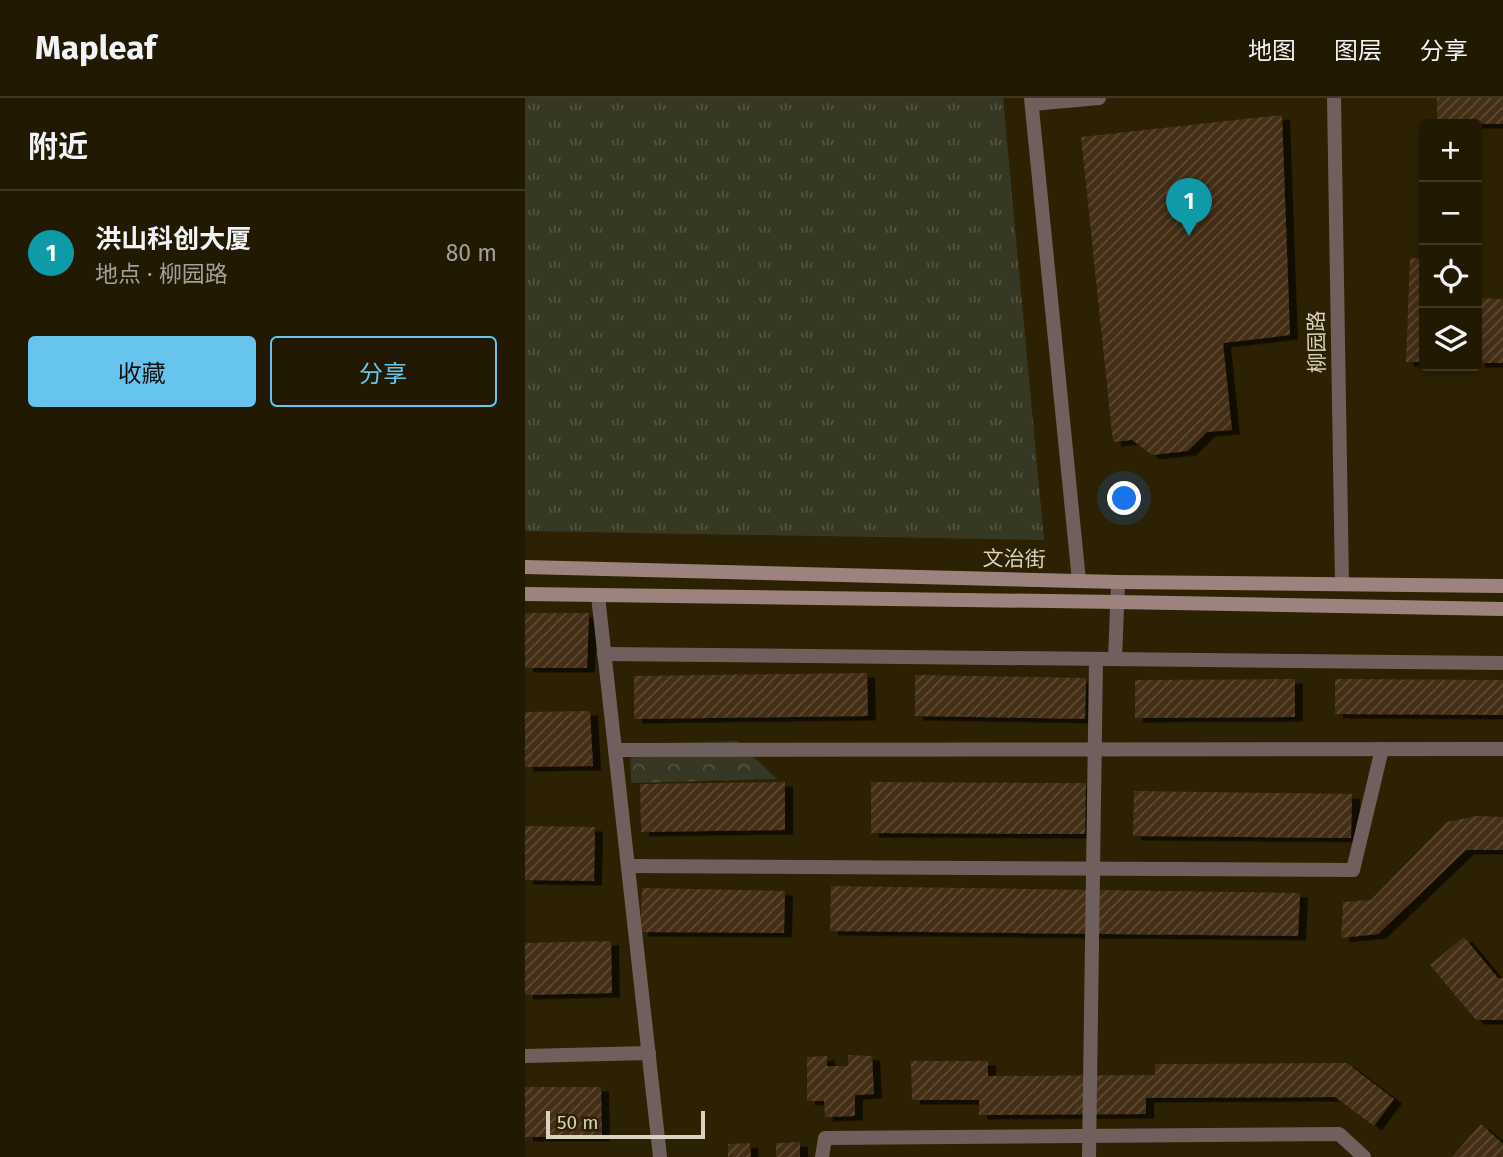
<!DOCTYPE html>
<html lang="zh">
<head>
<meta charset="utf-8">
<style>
	body { margin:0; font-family:"Fira Sans","Noto Sans SC",sans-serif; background:#29220c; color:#f1f3f6 }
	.controls { position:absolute; right:21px; top:21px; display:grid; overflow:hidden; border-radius:7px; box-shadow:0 4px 10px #0003 }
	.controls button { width:63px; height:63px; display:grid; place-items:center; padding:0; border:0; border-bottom:2px solid #3e3824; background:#211902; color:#f1f3f6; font:35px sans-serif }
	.scale { position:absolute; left:21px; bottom:18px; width:159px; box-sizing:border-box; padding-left:7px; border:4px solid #d9d2c1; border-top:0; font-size:19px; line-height:24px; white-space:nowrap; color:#d9d2c1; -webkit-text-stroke:5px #2c2102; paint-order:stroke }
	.you { position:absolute; left:600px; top:401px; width:24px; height:24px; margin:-18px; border:5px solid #fff; border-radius:50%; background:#1a73e8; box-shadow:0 0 0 10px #1a73e833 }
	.badge { display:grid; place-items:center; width:46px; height:46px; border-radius:50%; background:#66c4ef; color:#fff; font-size:23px; font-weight:700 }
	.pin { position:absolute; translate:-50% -58px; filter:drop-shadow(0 2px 4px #0008) }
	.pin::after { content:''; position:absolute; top:37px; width:24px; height:21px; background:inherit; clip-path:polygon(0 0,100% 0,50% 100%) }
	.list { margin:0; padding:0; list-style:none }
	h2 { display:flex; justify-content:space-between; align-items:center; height:91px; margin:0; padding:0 28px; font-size:30px }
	h2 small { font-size:23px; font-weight:400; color:#a2a099 }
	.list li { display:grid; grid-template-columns:46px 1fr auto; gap:21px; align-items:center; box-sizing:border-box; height:126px; padding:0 28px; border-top:2px solid #3e3824 }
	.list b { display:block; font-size:26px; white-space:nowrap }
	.list p { margin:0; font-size:23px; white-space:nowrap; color:#a2a099 }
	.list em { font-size:23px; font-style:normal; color:#a2a099 }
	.actions { display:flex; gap:14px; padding:21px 28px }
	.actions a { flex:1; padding:16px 0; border:2px solid #66c4ef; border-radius:7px; text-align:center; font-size:24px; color:#66c4ef }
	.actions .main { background:#66c4ef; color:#111 }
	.icon { flex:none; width:38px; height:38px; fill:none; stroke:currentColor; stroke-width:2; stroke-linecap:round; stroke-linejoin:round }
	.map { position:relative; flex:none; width:978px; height:1059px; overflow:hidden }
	header { display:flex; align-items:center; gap:42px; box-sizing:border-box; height:98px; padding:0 35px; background:#211902; border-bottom:2px solid #3e3824 }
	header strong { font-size:33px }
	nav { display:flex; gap:38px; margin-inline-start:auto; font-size:24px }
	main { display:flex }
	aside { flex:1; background:#211902 }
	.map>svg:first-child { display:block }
	.grass { fill:url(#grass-tufts) }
	.park { fill:url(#park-crowns) }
	.building { fill:url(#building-hatch); filter:url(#shadow) }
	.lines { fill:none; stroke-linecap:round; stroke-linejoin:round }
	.pedestrian { stroke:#70605d; stroke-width:14 }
	.minor { stroke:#70605d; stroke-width:14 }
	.tertiary { stroke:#70605d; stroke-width:14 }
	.secondary { stroke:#9d837e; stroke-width:14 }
	.labels { text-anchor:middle; stroke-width:5; stroke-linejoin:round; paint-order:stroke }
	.street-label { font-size:21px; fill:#d9d2c1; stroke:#2c2102 }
</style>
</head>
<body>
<header>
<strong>Mapleaf</strong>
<nav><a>地图</a><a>图层</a><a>分享</a></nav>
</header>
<main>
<aside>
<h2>附近<small></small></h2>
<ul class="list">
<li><span class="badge" style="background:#0f9aa8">1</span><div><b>洪山科创大厦</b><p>地点 · 柳园路</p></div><em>80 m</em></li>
</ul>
<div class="actions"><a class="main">收藏</a><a>分享</a></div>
</aside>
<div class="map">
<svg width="978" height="1059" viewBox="0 0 978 1059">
	<defs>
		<pattern id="grass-tufts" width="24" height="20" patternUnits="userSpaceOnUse" patternTransform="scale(1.75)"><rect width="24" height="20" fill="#373823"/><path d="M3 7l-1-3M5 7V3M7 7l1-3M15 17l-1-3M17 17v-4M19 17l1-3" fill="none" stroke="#535441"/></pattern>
		<pattern id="park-crowns" width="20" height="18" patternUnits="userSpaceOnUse" patternTransform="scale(1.75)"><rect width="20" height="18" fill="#373823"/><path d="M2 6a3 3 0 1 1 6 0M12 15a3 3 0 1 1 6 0" fill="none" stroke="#535441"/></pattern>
		<pattern id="building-hatch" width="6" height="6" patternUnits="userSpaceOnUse" patternTransform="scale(1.75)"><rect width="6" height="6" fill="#442e17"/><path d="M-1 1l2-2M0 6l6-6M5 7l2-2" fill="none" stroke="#5e4b37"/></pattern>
		<filter id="shadow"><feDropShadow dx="8" dy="4.5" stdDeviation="0" flood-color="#0009"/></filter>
	</defs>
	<rect width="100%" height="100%" fill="#2c2102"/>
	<path class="grass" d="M0 0H478L519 442 0 433Z"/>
	<path class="park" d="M212 643 252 681 106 685 105 646Z"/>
	<g class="building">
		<rect x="912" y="0" width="66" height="26"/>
		<path d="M757 17 765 237 698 245 707 332 682 334 663 353 627 357 607 342 588 344 556 39Z"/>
		<path d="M885 160 899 161V264H881Z"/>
		<path d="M952 200 978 201V265H952Z"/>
		<path d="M0 515H64L62 570H0Z"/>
		<path d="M342 575 343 618 109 621V578Z"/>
		<path d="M390 577 561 580 560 621 390 618Z"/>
		<path d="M770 581V619L610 620V582Z"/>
		<path d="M810 581 978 582V617L810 616Z"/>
		<path d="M65 613 68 668 0 669V614Z"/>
		<path d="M260 684V732L116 734 115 686Z"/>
		<path d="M346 684 561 685 560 736 346 735Z"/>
		<path d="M609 693 827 696 826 740 608 738Z"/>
		<path d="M952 718 978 719V752H941L853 836 816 840 818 804 846 802 922 724Z"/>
		<path d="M0 728 70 729 69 783 0 782Z"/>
		<path d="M306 788 775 795 773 838 305 833Z"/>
		<path d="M117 790 260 793 259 835 115 834Z"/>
		<path d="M939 839 973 880H978V922H951L905 867Z"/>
		<path d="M86 843 87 895 0 897V845Z"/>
		<path d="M323 957 347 958 349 996 330 997V1018L300 1019 299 1003H282V959L302 958V968H323Z"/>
		<path d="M386 963H463V978L630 977V966L822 965 869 1001 849 1028 810 999 621 1000V1016L454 1017V1002H387Z"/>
		<path d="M0 989H76L77 1039H0Z"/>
		<path d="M956 1026 978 1046V1059H927Z"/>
		<path d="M275 1044V1059H251V1045Z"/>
		<path d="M225 1045 226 1059H203V1046Z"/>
	</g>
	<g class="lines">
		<g class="pedestrian">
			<path d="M90 652 978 651"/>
			<path d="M103 768 828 772 857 651"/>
			<path d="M297 1059 300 1040 814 1036 839 1059"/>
			<path d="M564 1059 571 561"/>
		</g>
		<g class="minor">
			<path d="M506 0 554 483"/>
			<path d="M507 6 574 0"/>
			<path d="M73 498 135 1059"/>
			<path d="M79 556 978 565"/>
			<path d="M590 561 593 484"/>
			<path d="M0 958 124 955"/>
		</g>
		<path class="tertiary" d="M809 0 817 486"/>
		<g class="secondary">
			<path d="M0 469 593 484 978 488"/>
			<path d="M0 496 593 504 978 511"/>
		</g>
	</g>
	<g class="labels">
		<g class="street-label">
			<text transform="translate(792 244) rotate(-91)" y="7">柳园路</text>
			<text transform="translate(489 461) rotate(1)" y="7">文治街</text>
		</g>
	</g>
</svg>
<div class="controls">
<button>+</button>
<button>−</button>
<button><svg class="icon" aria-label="locate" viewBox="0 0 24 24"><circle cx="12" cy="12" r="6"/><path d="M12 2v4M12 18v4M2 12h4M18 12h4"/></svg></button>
<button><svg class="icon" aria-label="layers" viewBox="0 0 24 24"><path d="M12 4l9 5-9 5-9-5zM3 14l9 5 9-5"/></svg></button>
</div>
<div class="scale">50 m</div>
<div class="you"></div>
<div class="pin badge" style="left:664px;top:138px;background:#0f9aa8">1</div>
</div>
</main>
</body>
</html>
